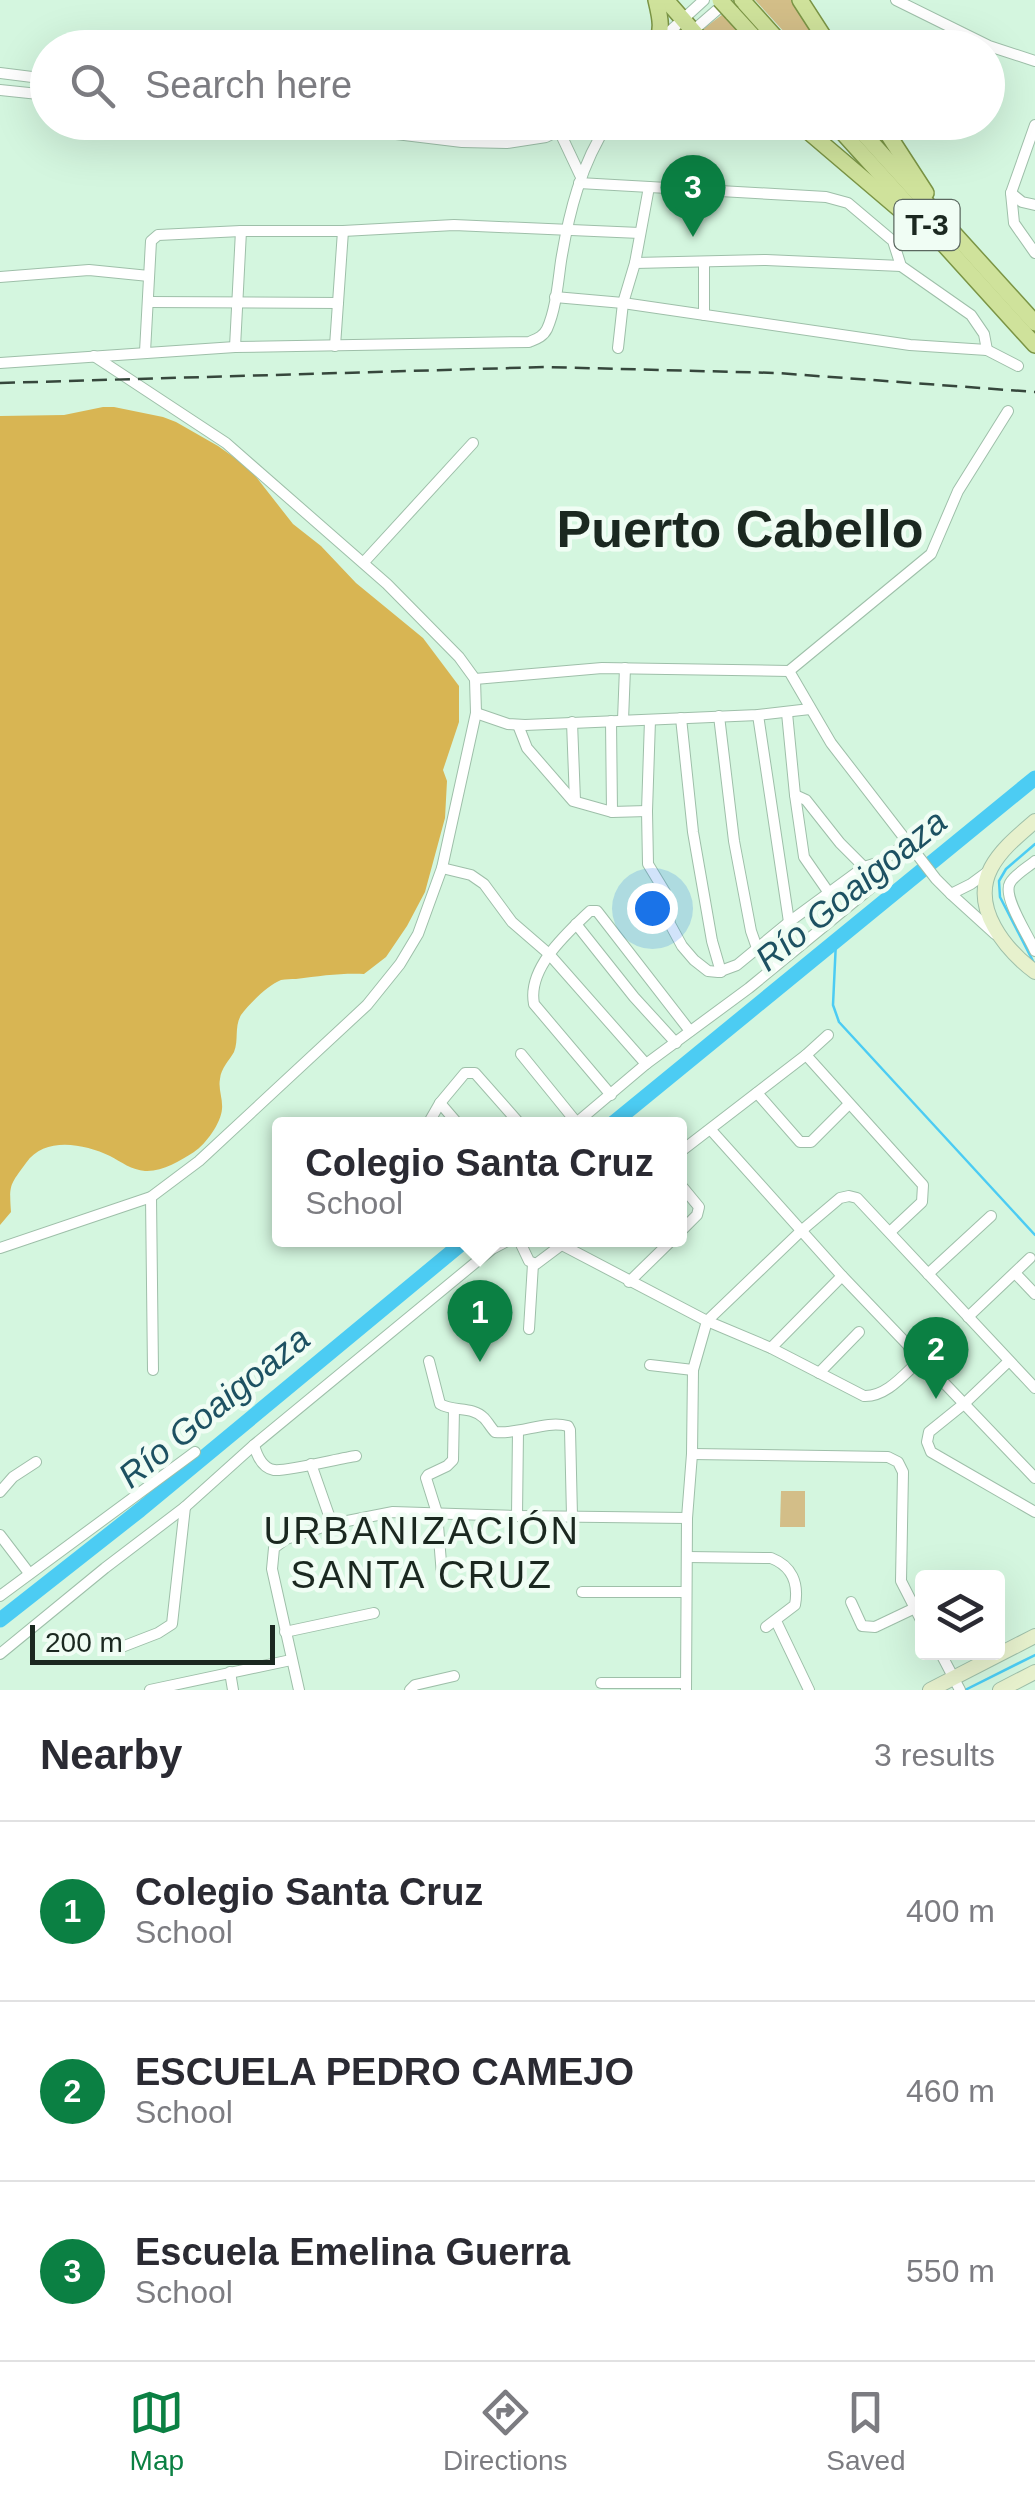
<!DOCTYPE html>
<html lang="en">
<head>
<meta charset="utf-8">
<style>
	body { margin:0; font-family:Arial,sans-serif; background:#f7f7f7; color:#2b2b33 }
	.controls { position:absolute; right:30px; bottom:30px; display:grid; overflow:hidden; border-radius:10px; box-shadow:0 10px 40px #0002 }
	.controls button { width:90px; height:90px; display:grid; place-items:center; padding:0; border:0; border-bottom:2px solid #e1e1e2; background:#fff; color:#2b2b33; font:50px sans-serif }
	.scale { position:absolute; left:30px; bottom:25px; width:245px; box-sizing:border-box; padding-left:10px; border:5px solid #1b2820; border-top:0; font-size:28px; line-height:35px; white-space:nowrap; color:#1b2820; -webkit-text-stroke:8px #f0fdf4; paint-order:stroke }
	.you { position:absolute; left:652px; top:908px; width:35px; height:35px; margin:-25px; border:8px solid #fff; border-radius:50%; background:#1a73e8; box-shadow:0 0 0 15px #1a73e833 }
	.badge { display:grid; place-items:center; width:65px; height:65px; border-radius:50%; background:#0b8043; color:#fff; font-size:32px; font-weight:700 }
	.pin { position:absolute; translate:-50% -82px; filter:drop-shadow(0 2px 5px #0008) }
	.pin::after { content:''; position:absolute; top:52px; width:35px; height:30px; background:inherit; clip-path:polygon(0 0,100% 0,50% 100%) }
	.popup { position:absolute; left:272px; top:1117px; width:415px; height:130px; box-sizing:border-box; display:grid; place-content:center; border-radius:10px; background:#fff; filter:drop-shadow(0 2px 8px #0005); font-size:32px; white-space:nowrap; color:#7c7c81 }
	.popup b { font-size:38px; color:#2b2b33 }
	.popup::after { content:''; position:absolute; left:50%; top:100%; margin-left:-20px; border:20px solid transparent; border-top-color:#fff }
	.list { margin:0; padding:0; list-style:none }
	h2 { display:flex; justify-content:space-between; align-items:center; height:130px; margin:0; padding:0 40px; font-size:42px }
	h2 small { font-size:32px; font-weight:400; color:#7c7c81 }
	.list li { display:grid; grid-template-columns:65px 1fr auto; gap:30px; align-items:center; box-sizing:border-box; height:180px; padding:0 40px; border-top:2px solid #e1e1e2 }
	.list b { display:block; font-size:38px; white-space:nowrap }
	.list p { margin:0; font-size:32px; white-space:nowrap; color:#7c7c81 }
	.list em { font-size:32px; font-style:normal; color:#7c7c81 }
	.icon { flex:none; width:55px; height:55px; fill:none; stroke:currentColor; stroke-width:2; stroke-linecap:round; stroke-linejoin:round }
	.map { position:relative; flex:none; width:1035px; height:1690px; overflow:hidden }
	.search { position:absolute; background:#fff; box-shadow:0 10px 40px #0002; left:30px; right:30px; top:30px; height:110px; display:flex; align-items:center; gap:25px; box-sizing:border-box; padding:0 35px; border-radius:55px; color:#7c7c81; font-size:38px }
	.sheet { height:670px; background:#fff }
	nav { display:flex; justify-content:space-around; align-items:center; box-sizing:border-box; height:140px; border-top:2px solid #e1e1e2; background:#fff; font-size:28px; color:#7c7c81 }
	nav a { display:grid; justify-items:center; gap:5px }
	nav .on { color:#0b8043 }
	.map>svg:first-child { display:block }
	.green { fill:#d3be88 }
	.forest { fill:#d8b553 }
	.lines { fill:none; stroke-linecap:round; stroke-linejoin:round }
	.stream { stroke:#4cccf3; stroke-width:2.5 }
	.river { stroke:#4cccf3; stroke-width:15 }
	.street-casing { stroke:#9ebfa9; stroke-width:12 }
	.secondary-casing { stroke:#9ebfa9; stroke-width:16 }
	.primary-casing { stroke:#7b9545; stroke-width:18 }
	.street { stroke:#fff; stroke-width:10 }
	.secondary { stroke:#e7f1cd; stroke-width:14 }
	.primary { stroke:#cfe29b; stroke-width:15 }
	.rail { stroke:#36473c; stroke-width:2.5; stroke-dasharray:15 8; stroke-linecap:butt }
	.primary-bridge-casing { stroke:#7b9545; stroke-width:18; stroke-linecap:butt }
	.primary-bridge { stroke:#cfe29b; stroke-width:15 }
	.labels { text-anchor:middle; stroke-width:9; stroke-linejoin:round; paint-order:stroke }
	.shield { fill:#f0fdf4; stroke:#5b6860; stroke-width:2.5 }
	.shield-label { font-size:30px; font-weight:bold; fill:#1b2820 }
	.water-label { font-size:35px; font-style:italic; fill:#1d5162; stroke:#f0fdf4 }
	.quarter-label { font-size:38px; letter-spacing:2.5px; fill:#1b2820; stroke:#f0fdf4 }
	.town-label { font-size:52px; font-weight:bold; fill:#1b2820; stroke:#f0fdf4 }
</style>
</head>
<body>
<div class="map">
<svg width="1035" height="1690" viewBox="0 0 1035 1690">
	<rect width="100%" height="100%" fill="#d4f6df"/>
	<g class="green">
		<path d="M755 0H802L831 47H798Z"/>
		<path d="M723 14 756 47H714L702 30Z"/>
		<path d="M781 1491H805V1527H780Z"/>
	</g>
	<path class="forest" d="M103 407H114L163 417 176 422 218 446 249 468 293 524 321 546 356 583 423 638 459 686V722L443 770 447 781 445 818 425 892 407 926 386 957 364 974C341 973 320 976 296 979 291 979 286 979 281 980 268 985 249 1004 241 1015 234 1027 239 1040 234 1052 229 1061 221 1068 220 1079 218 1089 223 1099 222 1109 221 1123 206 1144 194 1152 180 1161 162 1172 145 1171 132 1170 121 1162 110 1156 84 1144 45 1136 26 1163 10 1185 9 1184 11 1212L0 1225V416L64 415Z"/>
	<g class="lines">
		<g class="stream">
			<path d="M836 941 833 1005 839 1022 1035 1235"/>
			<path d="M1034 963 1000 897 999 881 1006 869 1035 844"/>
			<path d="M965 1690 1035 1655"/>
		</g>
		<g class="river">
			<path d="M612 1124 1035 778"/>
			<path d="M0 1620 140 1510 466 1240"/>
		</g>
		<g class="street-casing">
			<g id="street">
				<path d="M896 0 989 46 1035 61"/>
				<path d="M657 43 704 0"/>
				<path d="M673 48 725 3"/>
				<path d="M0 73 48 79"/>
				<path d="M0 90 48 95"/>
				<path d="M297 122 462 142 507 143 546 137 576 122"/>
				<path d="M423 122 462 128 498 129 541 122"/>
				<path d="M555 122 580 175"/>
				<path d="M1035 125 1011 193 1014 223 1035 253"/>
				<path d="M579 183 826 197 848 203 893 241 901 266 971 315 984 334 987 350"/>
				<path d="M1011 193 1022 202 1035 205"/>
				<path d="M704 262V315"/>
				<path d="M635 263 766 260 901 266"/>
				<path d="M0 277 89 270 149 276"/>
				<path d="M555 297 623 303 910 345 987 350 1018 366"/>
				<path d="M148 302 338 303"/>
				<path d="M335 346 343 231"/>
				<path d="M235 347 241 231"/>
				<path d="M618 348 623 303 635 263 649 187"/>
				<path d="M145 352 151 241 158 235 241 231H343L454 225 640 233"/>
				<path d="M0 363 235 347 529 342C536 339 543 337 547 329 556 309 558 282 561 261 569 212 581 164 609 122"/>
				<path d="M364 562 473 443"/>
				<path d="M789 671 831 743 936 879 951 894 971 884 990 870"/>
				<path d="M475 679 602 668 789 671 931 554 958 491 1008 411"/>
				<path d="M476 713 508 724 525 725 758 715 810 709"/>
				<path d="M787 713 795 795 804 857 829 893"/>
				<path d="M758 715 789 922"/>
				<path d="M719 716 734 841 751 931 757 948"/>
				<path d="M681 718 693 832 712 941 721 972"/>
				<path d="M623 720 625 668"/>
				<path d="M650 720 647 811 648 864 665 892 670 924 682 946 694 960 708 971 718 972 737 965 789 922 864 867 880 862 906 844"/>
				<path d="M611 721 612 812"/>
				<path d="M572 722 575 801"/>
				<path d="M518 725 527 748 573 801 612 812 647 811"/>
				<path d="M795 795 806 800 840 843 864 867"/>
				<path d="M1035 861C1028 867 1014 875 1010 883 1002 897 1029 936 1035 951"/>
				<path d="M442 868 471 875 484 884 512 922 549 954 646 1064"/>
				<path d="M951 894 995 934"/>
				<path d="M576 924 634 997 676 1043"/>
				<path d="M521 1054 577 1123"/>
				<path d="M806 1055 923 1185 922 1202 890 1232"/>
				<path d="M757 1093 800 1142H811L849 1104"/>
				<path d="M611 1095 534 1004C527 968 567 933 590 911H597L690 1031"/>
				<path d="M440 1103 458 1124"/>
				<path d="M428 1124 440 1103 465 1073H475L520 1124"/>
				<path d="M575 1124 646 1064 749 988 878 882 882 873 880 862"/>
				<path d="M711 1130 842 1276 1035 1478"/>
				<path d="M680 1152 806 1055 828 1035"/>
				<path d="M680 1184 699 1207 697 1215 680 1232"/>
				<path d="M151 1197 153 1370"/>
				<path d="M519 1240 529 1261 536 1264 568 1240"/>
				<path d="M562 1245 707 1321 771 1348 864 1396C887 1397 905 1373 921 1359"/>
				<path d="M0 1248 151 1197 199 1161 367 1005 400 964 418 934 442 868 476 713 475 679 459 657 387 584 226 443 94 356"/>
				<path d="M1015 1273 1035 1294"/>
				<path d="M928 1274 991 1216"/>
				<path d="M629 1282 672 1240"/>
				<path d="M968 1317 1030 1258"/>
				<path d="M529 1329 533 1264"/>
				<path d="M771 1348 842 1276"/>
				<path d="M429 1361 440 1404C453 1412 473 1406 484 1418 488 1422 491 1428 495 1432 520 1435 544 1420 568 1426L570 1430 572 1516"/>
				<path d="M1009 1361 965 1403 929 1432 927 1442 931 1452 1035 1512"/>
				<path d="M650 1365 693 1370"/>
				<path d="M819 1373 859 1332"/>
				<path d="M254 1445C257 1456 262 1468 274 1470 285 1472 341 1458 356 1456"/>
				<path d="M692 1454 888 1457 898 1462 903 1472 901 1581 922 1622"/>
				<path d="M311 1464 332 1524"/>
				<path d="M0 1492 13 1477 36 1462"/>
				<path d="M517 1516 518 1431"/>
				<path d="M0 1535 29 1573"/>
				<path d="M687 1557 771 1558C792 1566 799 1583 795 1605L766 1627"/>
				<path d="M442 1575 437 1513 426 1478 428 1475 447 1466 453 1460 454 1409"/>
				<path d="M582 1592H686"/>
				<path d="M0 1596 195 1452"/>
				<path d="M851 1602 862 1626 875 1627 915 1608"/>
				<path d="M776 1621 809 1690"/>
				<path d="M285 1632 374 1613"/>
				<path d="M114 1650 158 1633 172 1624 185 1507"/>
				<path d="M940 1652 960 1690"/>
				<path d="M0 1654 105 1568 185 1507 254 1445 492 1249 509 1240"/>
				<path d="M230 1672 233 1690"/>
				<path d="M601 1683H686"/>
				<path d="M150 1690 291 1660"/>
				<path d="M299 1690 272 1569 274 1548 286 1539 332 1524 393 1512 517 1516 687 1518"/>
				<path d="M410 1690 415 1685 454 1676"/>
				<path d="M686 1690 687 1518 692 1454 693 1370 707 1321 801 1231 840 1198 849 1196 857 1198 1035 1388"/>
			</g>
		</g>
		<g class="secondary-casing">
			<g id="secondary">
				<path d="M1035 821C1019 835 1001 849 991 868 970 908 1006 950 1035 972"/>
				<path d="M930 1690 1035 1636"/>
				<path d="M1000 1690 1035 1672"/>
			</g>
		</g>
		<g class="primary-casing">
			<g id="primary">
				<path d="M666 0 708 48"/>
				<path d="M742 0 785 48"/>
				<path d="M800 0 831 48"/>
				<path d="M732 13 764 48"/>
				<path d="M654 46C664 31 660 17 656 0"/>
				<path d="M797 122 905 214"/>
				<path d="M833 122 1035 345"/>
				<path d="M853 122 1035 323"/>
				<path d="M880 122 926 193"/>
			</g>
		</g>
		<use href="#street" class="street"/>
		<use href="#secondary" class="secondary"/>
		<use href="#primary" class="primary"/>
		<path class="rail" d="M0 383 545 367 777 373 1035 392"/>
		<g class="primary-bridge-casing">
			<path id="primary-bridge" d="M720 0 732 13"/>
		</g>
		<use href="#primary-bridge" class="primary-bridge"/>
	</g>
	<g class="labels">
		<rect class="shield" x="894.5" y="200" width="65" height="50" rx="8"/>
		<g class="shield-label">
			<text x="927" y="235">T-3</text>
		</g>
		<g class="water-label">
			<text transform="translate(851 890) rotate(-39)" y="12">Río Goaigoaza</text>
			<text transform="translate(214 1407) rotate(-39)" y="12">Río Goaigoaza</text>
		</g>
		<g class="quarter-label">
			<text x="422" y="1544">URBANIZACIÓN<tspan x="422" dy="44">SANTA CRUZ</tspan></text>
		</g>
		<g class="town-label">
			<text x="740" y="547">Puerto Cabello</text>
		</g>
	</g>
</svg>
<div class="controls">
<button><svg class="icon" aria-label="layers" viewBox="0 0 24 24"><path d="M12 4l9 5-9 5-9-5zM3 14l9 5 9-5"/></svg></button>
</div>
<div class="scale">200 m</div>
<div class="you"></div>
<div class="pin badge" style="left:480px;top:1362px">1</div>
<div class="popup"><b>Colegio Santa Cruz</b>School</div>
<div class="pin badge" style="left:936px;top:1399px">2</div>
<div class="pin badge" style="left:693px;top:237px">3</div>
<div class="search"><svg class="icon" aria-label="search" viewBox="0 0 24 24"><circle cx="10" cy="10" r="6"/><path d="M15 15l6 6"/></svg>Search here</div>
</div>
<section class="sheet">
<h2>Nearby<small>3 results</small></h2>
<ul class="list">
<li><span class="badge">1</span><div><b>Colegio Santa Cruz</b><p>School</p></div><em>400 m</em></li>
<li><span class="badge">2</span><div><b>ESCUELA PEDRO CAMEJO</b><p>School</p></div><em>460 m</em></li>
<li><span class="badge">3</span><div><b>Escuela Emelina Guerra</b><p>School</p></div><em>550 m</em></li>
</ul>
</section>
<nav>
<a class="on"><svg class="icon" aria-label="map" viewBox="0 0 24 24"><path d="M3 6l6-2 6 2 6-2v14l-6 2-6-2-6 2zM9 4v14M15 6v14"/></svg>Map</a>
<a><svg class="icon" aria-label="directions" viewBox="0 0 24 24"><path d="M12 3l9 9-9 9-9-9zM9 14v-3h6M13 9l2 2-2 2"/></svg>Directions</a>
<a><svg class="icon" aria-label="saved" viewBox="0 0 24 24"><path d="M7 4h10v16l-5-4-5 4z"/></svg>Saved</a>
</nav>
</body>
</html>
